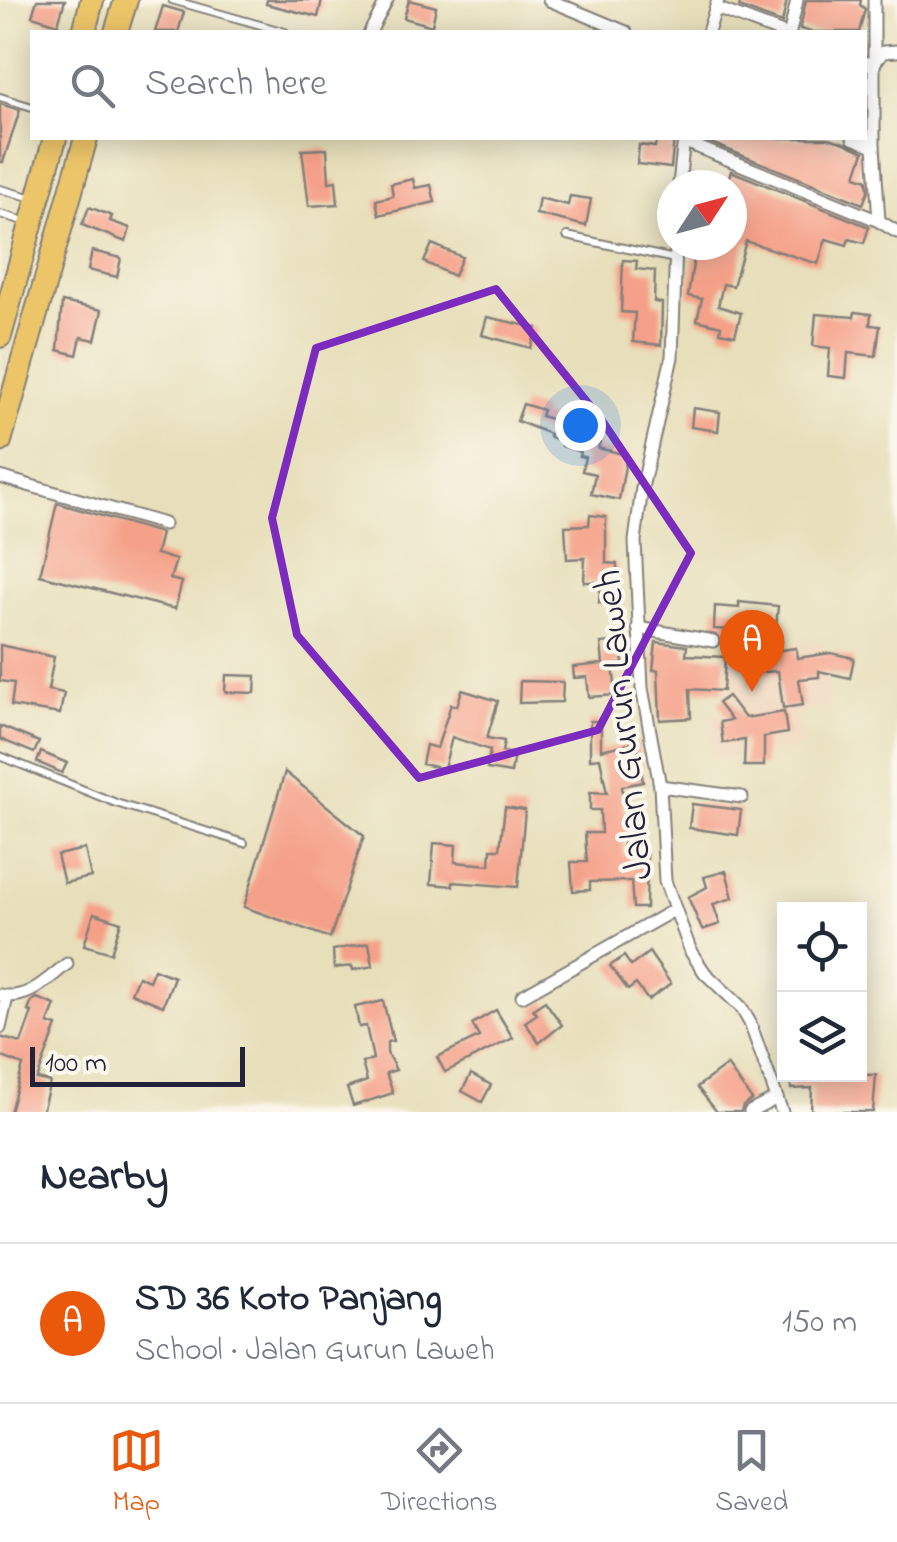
<!DOCTYPE html>
<html lang="en">
<head>
<meta charset="utf-8">
<style>
	body { margin:0; font-family:"Indie Flower",sans-serif; background:#f6f6f7; color:#1f2937 }
	.controls { position:absolute; right:30px; bottom:30px; display:grid; overflow:hidden; border-radius:0px; box-shadow:0 5px 25px #0003 }
	.controls button { width:90px; height:90px; display:grid; place-items:center; padding:0; border:0; border-bottom:2px solid #e0e1e3; background:#fff; color:#1f2937; font:50px sans-serif }
	.compass { position:absolute; left:657px; top:170px; width:90px; height:90px; border-radius:50%; background:#fff; box-shadow:0 5px 25px #0003; rotate:54deg }
	.scale { position:absolute; left:30px; bottom:25px; width:215px; box-sizing:border-box; padding-left:10px; border:5px solid #22223b; border-top:0; font-size:28px; line-height:35px; white-space:nowrap; color:#22223b; -webkit-text-stroke:8px #fbf7ec; paint-order:stroke }
	.you { position:absolute; left:580px; top:425px; width:35px; height:35px; margin:-25px; border:8px solid #fff; border-radius:50%; background:#1a73e8; box-shadow:0 0 0 15px #1a73e833 }
	.badge { display:grid; place-items:center; width:65px; height:65px; border-radius:50%; background:#ea580c; color:#fff; font-size:32px; font-weight:700 }
	.pin { position:absolute; translate:-50% -82px; filter:drop-shadow(0 2px 5px #0008) }
	.pin::after { content:''; position:absolute; top:52px; width:35px; height:30px; background:inherit; clip-path:polygon(0 0,100% 0,50% 100%) }
	.list { margin:0; padding:0; list-style:none }
	h2 { display:flex; justify-content:space-between; align-items:center; height:130px; margin:0; padding:0 40px; font-size:42px }
	h2 small { font-size:32px; font-weight:400; color:#747a83 }
	.list li { display:grid; grid-template-columns:65px 1fr auto; gap:30px; align-items:center; box-sizing:border-box; height:160px; padding:0 40px; border-top:2px solid #e0e1e3 }
	.list b { display:block; font-size:38px; white-space:nowrap }
	.list p { margin:0; font-size:32px; white-space:nowrap; color:#747a83 }
	.list em { font-size:32px; font-style:normal; color:#747a83 }
	.icon { flex:none; width:55px; height:55px; fill:none; stroke:currentColor; stroke-width:2; stroke-linecap:round; stroke-linejoin:round }
	.map { position:relative; flex:none; width:897px; height:1112px; overflow:hidden }
	.search { position:absolute; background:#fff; box-shadow:0 5px 25px #0003; left:30px; right:30px; top:30px; height:110px; display:flex; align-items:center; gap:25px; box-sizing:border-box; padding:0 35px; border-radius:0px; color:#747a83; font-size:38px }
	.sheet { height:290px; background:#fff }
	nav { display:flex; justify-content:space-around; align-items:center; box-sizing:border-box; height:140px; border-top:2px solid #e0e1e3; background:#fff; font-size:28px; color:#747a83 }
	nav a { display:grid; justify-items:center; gap:5px }
	nav .on { color:#ea580c }
	.map>svg:first-child { display:block }
	.built { fill:#efd6bb; fill-rule:evenodd }
	.building { fill:#f5a088 }
	.lines { fill:none; stroke-linecap:round; stroke-linejoin:round }
	.lane-casing { stroke:#84807a; stroke-width:10 }
	.street-casing { stroke:#84807a; stroke-width:15 }
	.highway-casing { stroke:#84807a; stroke-width:26 }
	.lane { stroke:#fff; stroke-width:6 }
	.street { stroke:#fff; stroke-width:11 }
	.highway { stroke:#edc569; stroke-width:22 }
	.marked { fill:none; stroke:#7b2cbf; stroke-width:8; stroke-linejoin:round }
	.labels { text-anchor:middle; stroke-width:8; stroke-linejoin:round; paint-order:stroke }
	.street-label { font-size:40px; fill:#22223b; stroke:#fbf7ec }
</style>
</head>
<body>
<div class="map">
<svg width="897" height="1112" viewBox="0 0 897 1112">
	<rect width="100%" height="100%" fill="#fbf7ec"/>
	<filter id="ink" filterUnits="userSpaceOnUse"><feTurbulence type="fractalNoise" baseFrequency=".01" numOctaves="2"/><feDisplacementMap in="SourceGraphic" scale="20" xChannelSelector="R" yChannelSelector="G"/><feConvolveMatrix kernelMatrix="1 2 1 2 8 2 1 2 1" color-interpolation-filters="sRGB"/></filter>
	<filter id="wash" filterUnits="userSpaceOnUse"><feTurbulence type="fractalNoise" baseFrequency=".0048" numOctaves="4" result="noise"/><feDisplacementMap in="SourceGraphic" scale="40" xChannelSelector="R" yChannelSelector="G"/><feGaussianBlur stdDeviation="2.25" result="paint"/><feColorMatrix in="noise" values="0 0 0 0 0 0 0 0 0 0 0 0 0 0 0 0 0 1.4 0 .05"/><feComposite in="paint" operator="in"/></filter>
	<g filter="url(#wash)">
		<rect width="100%" height="100%" fill="#e7dfba"/>
		<path class="built" d="M821 640 831 707 797 712 802 747 715 759 709 715 726 712 718 654ZM795 648 797 658 816 656 819 676 799 679 802 705 776 651ZM784 712 787 733 723 742 720 722Z"/>
		<g id="blocks">
			<g class="building">
				<path d="M37 0H65L58 24 32 16Z"/>
				<path d="M267 0H322L318 17 266 4Z"/>
				<path d="M409 0 436 7 432 26 404 18Z"/>
				<path d="M741 0H787L782 23 739 7Z"/>
				<path d="M806 0H861L860 5 865 9 859 32H813L800 29Z"/>
				<path d="M163 6 184 12 178 32H155Z"/>
				<path d="M0 104 20 110 3 162H0Z"/>
				<path d="M657 138H674L671 168 637 164 639 145 655 147Z"/>
				<path d="M699 138H829L845 143 864 152 856 176 867 180 868 191 863 204Z"/>
				<path d="M327 149 329 182 336 181 338 204 309 206 302 150Z"/>
				<path d="M731 171 869 227 864 243 849 239 847 245 826 239 818 264 746 241 733 286 723 284 718 306 741 313 735 335 720 332 721 326 697 320 702 299 688 296 696 245H732V185H726Z"/>
				<path d="M413 179 415 188 431 185 435 202 379 215 376 200 393 196 391 184Z"/>
				<path d="M570 196 591 199 586 226 536 214 539 198 568 205Z"/>
				<path d="M89 207 112 216 110 221 130 228 126 242 82 225Z"/>
				<path d="M432 244 462 257 454 276 424 262Z"/>
				<path d="M92 251 121 258 117 277 88 270Z"/>
				<path d="M623 260 637 261 636 269 655 271 654 302 662 303 661 345 633 342 635 313 621 312Z"/>
				<path d="M62 302 102 310 95 340 81 337 77 355 58 350Z"/>
				<path d="M855 312 871 314 870 325 880 326 876 356 848 353 846 378 828 376 830 348 813 346 816 314 854 317Z"/>
				<path d="M487 317 537 328 531 348 482 335Z"/>
				<path d="M523 404 543 410 541 416 566 424 564 430 600 442 598 448 627 455 619 500 591 494 595 474 582 471 585 457 579 456 580 452 562 446 564 441 549 437 550 434 517 421Z"/>
				<path d="M693 408 720 412 718 431 691 427Z"/>
				<path d="M57 503 161 533 156 554 176 560 170 579 182 582 175 609 40 575Z"/>
				<path d="M590 515 606 517V563L617 564 616 605 599 603 601 582H584L585 558 567 559 565 526 589 525Z"/>
				<path d="M739 602 778 606 774 651 796 648 797 658 831 653 854 658 850 678 819 671V677L799 679 803 705 783 708 778 671 751 673 748 636H737V630L714 629 715 606 739 608Z"/>
				<path d="M621 641 623 664 613 665 616 695 589 697 587 677 574 678 573 667 603 664 601 643Z"/>
				<path d="M656 642 687 646 686 655 725 657 723 691 690 689 691 718 660 720 658 670H653Z"/>
				<path d="M0 645 54 657 48 690 64 693 60 714 11 706 14 683 0 681Z"/>
				<path d="M226 675 256 676 255 693 225 692Z"/>
				<path d="M520 681 563 682 562 702 519 703Z"/>
				<path d="M462 690 498 701 487 738 504 741 502 752 514 754 511 773 487 769 490 750 452 737 444 769 422 764 426 745 437 748 451 704 457 706Z"/>
				<path d="M728 696 745 718 784 712 787 733 764 737V766H744L745 740 723 743 720 722 731 720 718 703Z"/>
				<path d="M590 721H601V750L637 742 643 782 622 786 625 812H637L638 832 623 833V856L647 855 646 908H633L631 881 590 882V890L573 891 571 862H587L585 833H601L600 810H590V792L607 793 600 758 590 759Z"/>
				<path d="M0 726 39 742 34 753 0 739Z"/>
				<path d="M41 752 67 763 62 773 37 762Z"/>
				<path d="M285 772 364 836 330 938 244 907Z"/>
				<path d="M692 804 741 810 738 835 689 828Z"/>
				<path d="M505 807 525 810 518 887 453 882V886L431 884 434 843 456 845 455 862 490 865 491 849H500Z"/>
				<path d="M85 849 91 877 64 883 57 855Z"/>
				<path d="M726 871 733 898 713 904 720 924 702 930 688 897 707 887 704 877Z"/>
				<path d="M94 913 121 922 111 953 84 945Z"/>
				<path d="M369 943 373 966 353 970 352 966 334 968 333 950Z"/>
				<path d="M649 952 671 984 648 1000 636 984 628 990 610 966 624 956 631 966Z"/>
				<path d="M154 969 174 977 163 1006 131 993 138 976 149 981Z"/>
				<path d="M37 998 55 1005 48 1023 57 1026 37 1079 50 1082 42 1112H10L23 1065 0 1056V1037L21 1043 32 1012 28 1011 32 1001Z"/>
				<path d="M383 1001 393 1041 387 1042V1053L396 1070 386 1073 393 1093 353 1106 347 1088 367 1081 362 1063 373 1059 366 1026 359 1027 355 1007Z"/>
				<path d="M545 1001 562 1025 539 1043 525 1022 537 1014 533 1009Z"/>
				<path d="M496 1010 513 1038 445 1072 437 1057 479 1037 472 1024Z"/>
				<path d="M727 1065 752 1100 743 1106 741 1112H717L697 1087Z"/>
				<path d="M471 1074 491 1085 482 1102 462 1091Z"/>
				<path d="M791 1074 876 1075 873 1112H811L812 1088 791 1089Z"/>
			</g>
		</g>
	</g>
	<g filter="url(#ink)">
		<use href="#blocks" fill-opacity="0" stroke="#84807a" stroke-width="2.5"/>
		<g class="lines">
			<g class="lane-casing">
				<g id="lane">
					<path d="M172 0 285 32"/>
					<path d="M0 97 32 107"/>
					<path d="M0 189 33 198"/>
					<path d="M0 214 27 222"/>
					<path d="M567 236 675 259"/>
					<path d="M0 756 116 803 244 843"/>
				</g>
			</g>
			<g class="street-casing">
				<g id="street">
					<path d="M549 0 626 32"/>
					<path d="M874 0V146L879 221"/>
					<path d="M716 8 780 32"/>
					<path d="M370 32 387 0"/>
					<path d="M708 32 718 0"/>
					<path d="M790 32 797 0"/>
					<path d="M864 62 873 65 883 52 897 51"/>
					<path d="M853 138 874 146"/>
					<path d="M683 141 879 221 897 232"/>
					<path d="M679 185 684 138"/>
					<path d="M676 245 672 357 642 488 635 541 642 688 660 786 665 881 691 952 705 973 741 1007 750 1023 782 1112"/>
					<path d="M0 477 164 524"/>
					<path d="M638 628 713 641"/>
					<path d="M660 786 742 797"/>
					<path d="M0 995C28 1001 46 980 67 964"/>
					<path d="M522 996 674 910"/>
					<path d="M0 1028 7 997"/>
					<path d="M750 1112 777 1098"/>
				</g>
			</g>
			<g class="highway-casing">
				<g id="highway">
					<path d="M84 32 92 0"/>
					<path d="M116 32 126 0"/>
					<path d="M0 336 55 138"/>
					<path d="M0 441 86 138"/>
				</g>
			</g>
			<use href="#lane" class="lane"/>
			<use href="#street" class="street"/>
			<use href="#highway" class="highway"/>
		</g>
	</g>
	<path class="marked" d="M496 289 601 419 691 553 598 730 419 778 297 635 272 518 316 348Z"/>
	<g class="labels">
		<g class="street-label">
			<text transform="translate(621 725) rotate(-96)" y="14">Jalan Gurun Laweh</text>
		</g>
	</g>
</svg>
<div class="controls">
<button><svg class="icon" aria-label="locate" viewBox="0 0 24 24"><circle cx="12" cy="12" r="6"/><path d="M12 2v4M12 18v4M2 12h4M18 12h4"/></svg></button>
<button><svg class="icon" aria-label="layers" viewBox="0 0 24 24"><path d="M12 4l9 5-9 5-9-5zM3 14l9 5 9-5"/></svg></button>
</div>
<svg class="compass" viewBox="-18 -18 36 36"><path d="M0-13l5 13h-10z" fill="#e53935"/><path d="M0 13l5-13h-10z" fill="#747a83"/></svg>
<div class="scale">100 m</div>
<div class="you"></div>
<div class="pin badge" style="left:752px;top:692px">A</div>
<div class="search"><svg class="icon" aria-label="search" viewBox="0 0 24 24"><circle cx="10" cy="10" r="6"/><path d="M15 15l6 6"/></svg>Search here</div>
</div>
<section class="sheet">
<h2>Nearby<small></small></h2>
<ul class="list">
<li><span class="badge">A</span><div><b>SD 36 Koto Panjang</b><p>School · Jalan Gurun Laweh</p></div><em>150 m</em></li>
</ul>
</section>
<nav>
<a class="on"><svg class="icon" aria-label="map" viewBox="0 0 24 24"><path d="M3 6l6-2 6 2 6-2v14l-6 2-6-2-6 2zM9 4v14M15 6v14"/></svg>Map</a>
<a><svg class="icon" aria-label="directions" viewBox="0 0 24 24"><path d="M12 3l9 9-9 9-9-9zM9 14v-3h6M13 9l2 2-2 2"/></svg>Directions</a>
<a><svg class="icon" aria-label="saved" viewBox="0 0 24 24"><path d="M7 4h10v16l-5-4-5 4z"/></svg>Saved</a>
</nav>
</body>
</html>
